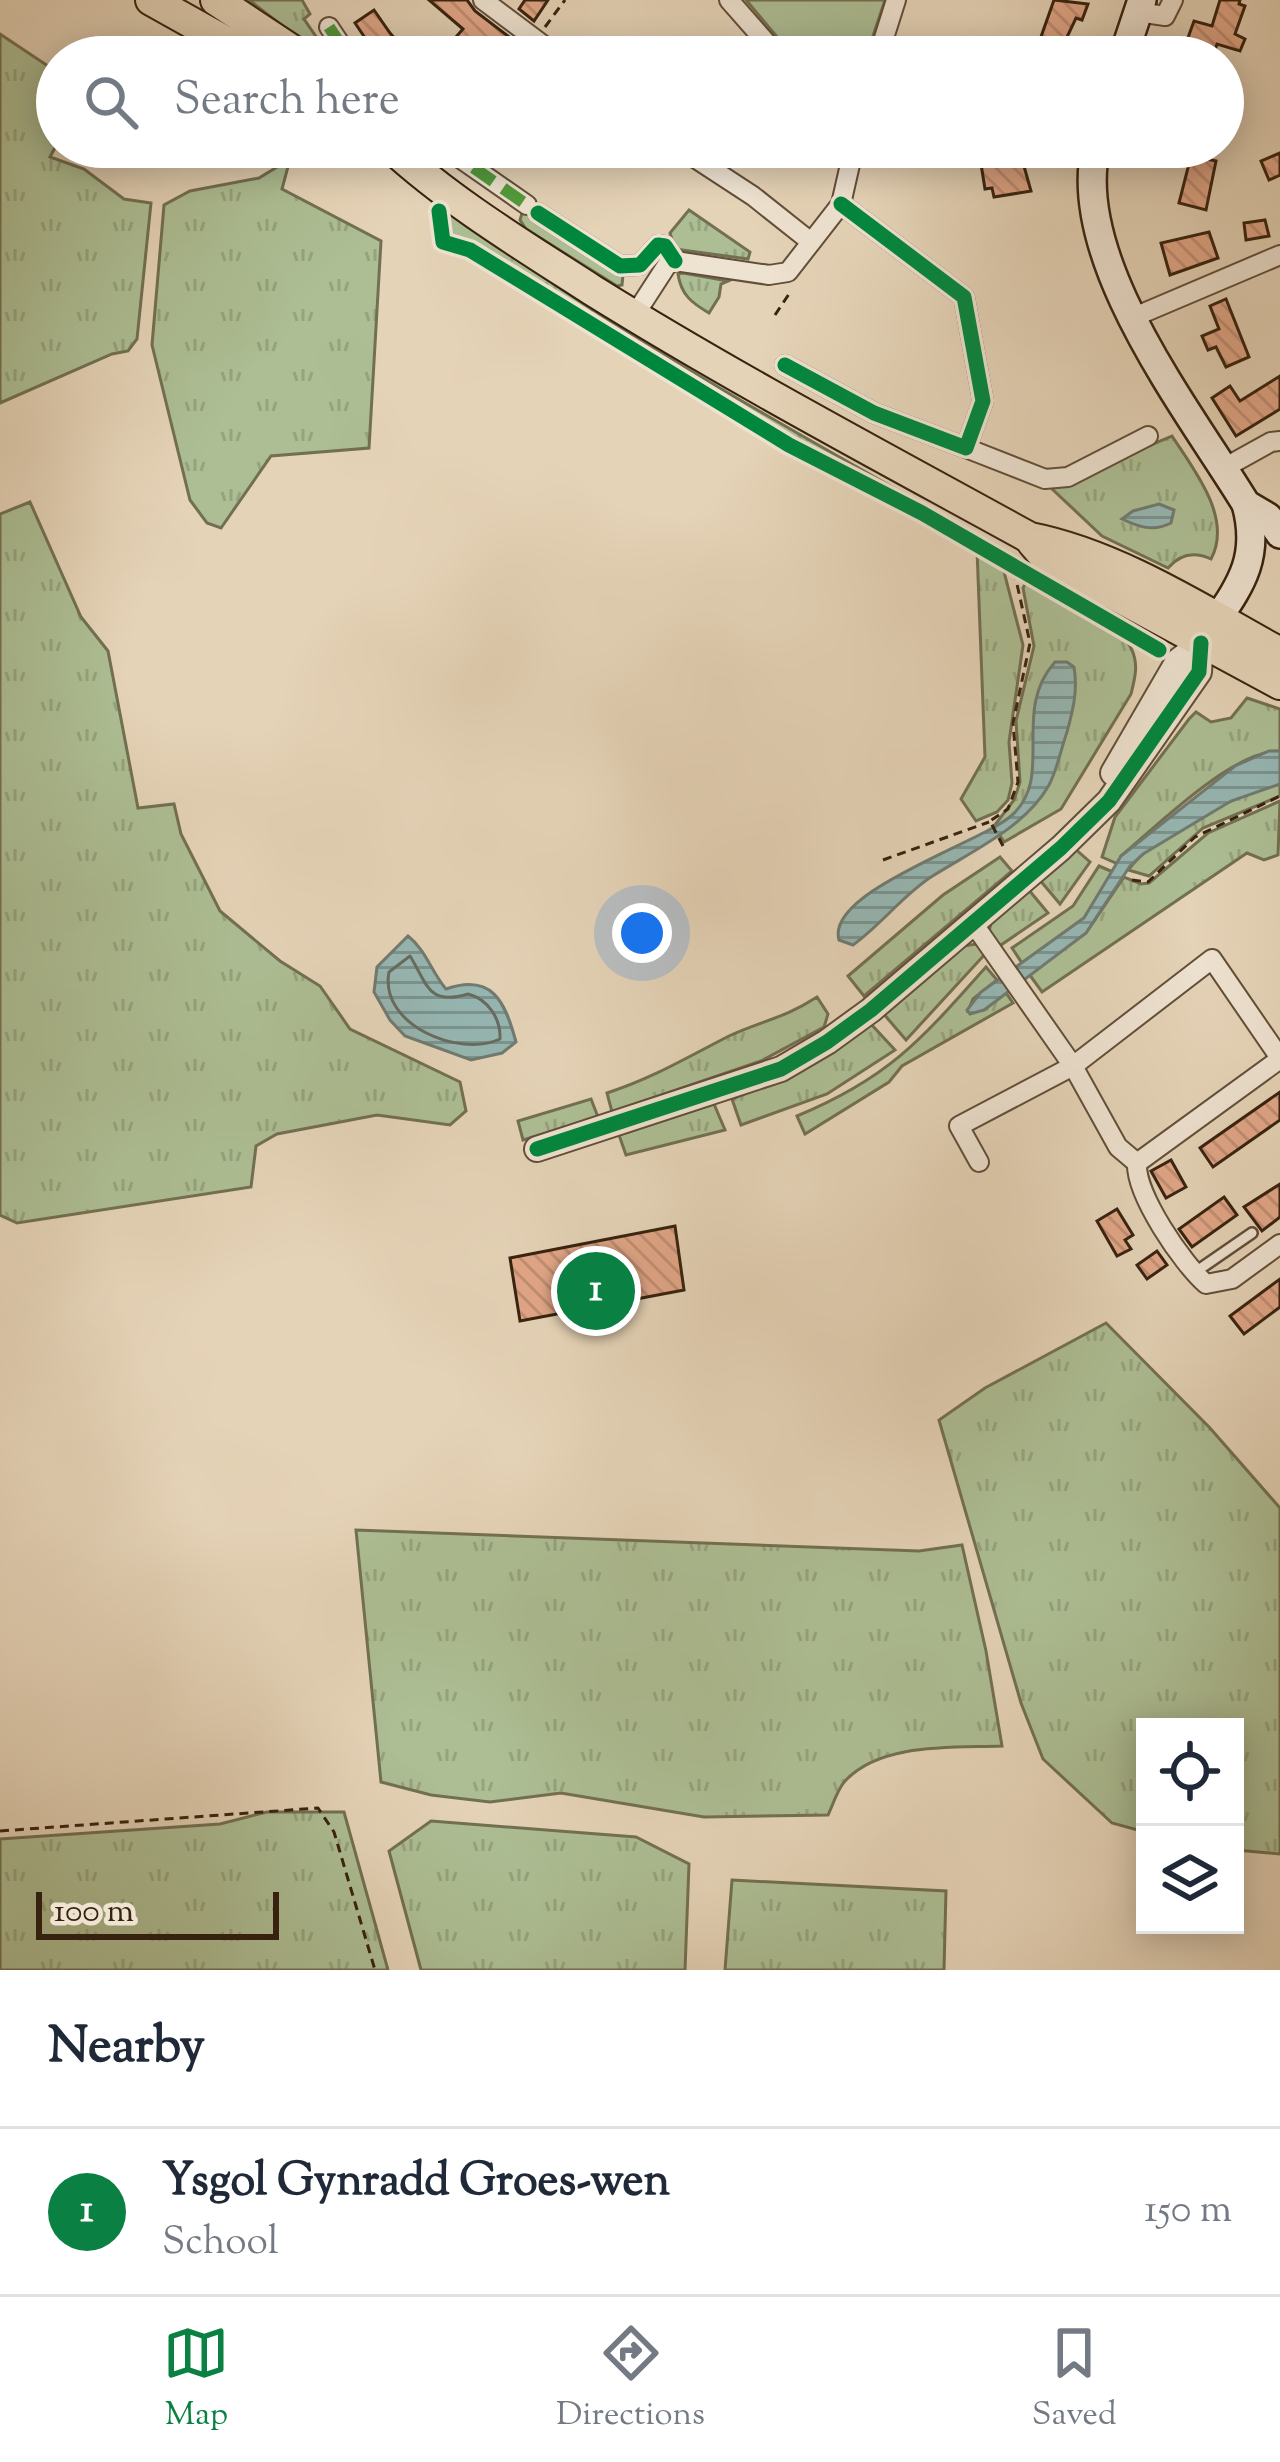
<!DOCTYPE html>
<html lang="en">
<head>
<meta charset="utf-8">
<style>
	body { margin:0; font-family:"Sorts Mill Goudy",serif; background:#f6f6f7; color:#1f2937 }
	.controls { position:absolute; right:36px; bottom:36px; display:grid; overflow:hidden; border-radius:0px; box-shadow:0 6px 30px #0003 }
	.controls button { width:108px; height:108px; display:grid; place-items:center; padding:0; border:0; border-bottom:3px solid #e0e1e3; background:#fff; color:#1f2937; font:60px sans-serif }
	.scale { position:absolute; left:36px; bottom:30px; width:243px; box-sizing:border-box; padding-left:12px; border:6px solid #37220f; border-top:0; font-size:33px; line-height:42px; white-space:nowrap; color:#37220f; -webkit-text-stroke:9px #eee2d0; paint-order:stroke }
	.you { position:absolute; left:642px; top:933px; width:42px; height:42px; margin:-30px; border:9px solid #fff; border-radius:50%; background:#1a73e8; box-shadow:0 0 0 18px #1a73e833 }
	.badge { display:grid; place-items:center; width:78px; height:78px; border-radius:50%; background:#0b8043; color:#fff; font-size:39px; font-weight:700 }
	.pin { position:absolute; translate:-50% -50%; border:6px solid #fff; box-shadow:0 3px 12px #0006 }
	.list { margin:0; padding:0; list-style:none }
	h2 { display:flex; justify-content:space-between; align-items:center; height:156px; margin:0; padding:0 48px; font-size:51px }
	h2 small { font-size:39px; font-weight:400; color:#747a83 }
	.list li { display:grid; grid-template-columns:78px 1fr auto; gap:36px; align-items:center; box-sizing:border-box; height:168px; padding:0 48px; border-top:3px solid #e0e1e3 }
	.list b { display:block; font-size:45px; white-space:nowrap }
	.list p { margin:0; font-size:39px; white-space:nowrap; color:#747a83 }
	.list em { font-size:39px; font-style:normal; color:#747a83 }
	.icon { flex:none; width:66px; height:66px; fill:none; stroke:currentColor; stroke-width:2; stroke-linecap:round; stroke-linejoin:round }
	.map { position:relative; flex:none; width:1280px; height:1970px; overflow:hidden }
	.search { position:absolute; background:#fff; box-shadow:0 6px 30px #0003; left:36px; right:36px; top:36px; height:132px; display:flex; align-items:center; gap:30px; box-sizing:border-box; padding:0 42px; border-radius:66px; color:#747a83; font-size:45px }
	.sheet { height:324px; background:#fff }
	nav { display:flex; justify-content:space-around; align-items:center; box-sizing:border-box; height:168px; border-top:3px solid #e0e1e3; background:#fff; font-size:33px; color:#747a83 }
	nav a { display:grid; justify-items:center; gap:6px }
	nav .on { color:#0b8043 }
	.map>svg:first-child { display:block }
	.grass { fill:url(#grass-tufts); stroke:#727052; stroke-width:3 }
	.forest { fill:url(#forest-firs); stroke:#727052; stroke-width:3 }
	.park { fill:#adbe94; stroke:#727052; stroke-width:3 }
	.water { fill:url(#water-rules); stroke:#707b71; stroke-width:3 }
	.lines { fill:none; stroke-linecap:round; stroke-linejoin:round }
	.shore { stroke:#666c61; stroke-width:3 }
	.building { fill:url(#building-back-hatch); stroke:#37220f; stroke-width:3 }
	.service-casing { stroke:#624e39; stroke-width:14 }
	.minor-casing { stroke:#624e39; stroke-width:22 }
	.tertiary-casing { stroke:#624e39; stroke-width:28 }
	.secondary-casing { stroke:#37220f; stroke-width:32 }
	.primary-casing { stroke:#37220f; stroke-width:34 }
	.path { stroke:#37220f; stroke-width:3; stroke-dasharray:9 6; stroke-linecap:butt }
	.service { stroke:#eee2d0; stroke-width:9 }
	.minor { stroke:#eee2d0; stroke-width:18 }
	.tertiary { stroke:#eee2d0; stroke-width:24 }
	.secondary { stroke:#eee2d0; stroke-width:27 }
	.primary { stroke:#e5d3b7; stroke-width:30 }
	.quiet { stroke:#519b3c; stroke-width:12; stroke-dasharray:24 12; stroke-linecap:butt }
	.cycleway-casing { stroke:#eee2d0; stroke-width:22 }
	.cycleway { stroke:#00873e; stroke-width:15 }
</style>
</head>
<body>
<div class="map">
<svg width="1280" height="1970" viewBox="0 0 1280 1970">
	<defs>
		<pattern id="grass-tufts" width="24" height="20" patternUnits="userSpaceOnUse" patternTransform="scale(3)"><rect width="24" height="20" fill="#adbe94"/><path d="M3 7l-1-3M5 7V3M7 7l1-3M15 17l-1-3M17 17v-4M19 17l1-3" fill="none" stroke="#95a37e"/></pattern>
		<pattern id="forest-firs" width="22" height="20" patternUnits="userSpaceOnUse" patternTransform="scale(3)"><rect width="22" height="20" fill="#adbe94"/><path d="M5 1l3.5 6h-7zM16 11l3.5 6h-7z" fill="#95a37e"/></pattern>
		<pattern id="water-rules" width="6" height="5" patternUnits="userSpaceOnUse" patternTransform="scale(3)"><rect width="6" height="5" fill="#96b7b3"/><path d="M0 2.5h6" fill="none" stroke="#7b9490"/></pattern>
		<pattern id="building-back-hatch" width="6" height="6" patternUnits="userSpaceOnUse" patternTransform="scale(3)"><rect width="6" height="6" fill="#e2a788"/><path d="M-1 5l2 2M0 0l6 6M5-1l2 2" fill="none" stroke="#c28f74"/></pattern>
	</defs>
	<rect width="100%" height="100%" fill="#e5d3b7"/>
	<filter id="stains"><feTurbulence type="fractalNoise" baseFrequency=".00167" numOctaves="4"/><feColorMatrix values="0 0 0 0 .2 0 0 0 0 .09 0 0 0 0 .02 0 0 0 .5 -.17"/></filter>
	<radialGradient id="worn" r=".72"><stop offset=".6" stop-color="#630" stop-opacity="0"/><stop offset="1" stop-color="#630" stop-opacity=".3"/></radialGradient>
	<g class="grass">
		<path d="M249 0H302L310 14 304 19 330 57H323Z"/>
		<path d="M0 34 57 72V144L50 157 84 169 124 199 151 203 137 339 128 351 112 354 0 403Z"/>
		<path d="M290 159 282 189 381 241 369 448 271 456 221 528 207 523 190 500 152 345 164 205 190 191 259 178Z"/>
		<path d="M445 207C659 368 901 487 1131 623L1128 629 960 530 813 452 470 246 445 240Z"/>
		<path d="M689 210 750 252 748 259 675 249 670 233Z"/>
		<path d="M683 273 728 281 721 284 719 297 709 313C692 303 681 295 678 274Z"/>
		<path d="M1172 436C1194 470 1233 518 1211 559 1194 551 1180 554 1168 568L1102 536 1050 487Z"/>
		<path d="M30 502 81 617 108 651 138 808 174 804 181 834 220 911 280 961 320 986 350 1029 460 1082 466 1111 450 1125 377 1115 277 1134 256 1146 251 1187 17 1223 0 1215V514Z"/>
		<path d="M977 550 1002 564 1023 645 1009 742 1012 783 1008 800 997 812 976 821 961 799 985 757Z"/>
		<path d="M1028 579C1053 594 1119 623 1131 648 1139 664 1135 678 1131 694L1061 809 1004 842 994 826 1014 800 1020 782 1016 721 1034 646 1023 588Z"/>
		<path d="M1247 698 1280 709V751C1233 750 1157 826 1121 856L1118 864 1102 857 1115 817 1189 719 1196 712 1211 722 1231 718Z"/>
		<path d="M1280 784V796L1203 828 1149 876 1128 870C1159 831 1232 797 1280 784Z"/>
		<path d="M1280 801 1278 855 1264 860 1247 853 1042 992 1029 974 1086 933 1124 877 1141 884 1149 883 1208 833Z"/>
		<path d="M1073 847 1090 862 1060 904 1039 879Z"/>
		<path d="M1000 857 1012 871 864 996 848 976 943 895Z"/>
		<path d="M1099 866 1113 872 1084 918 1022 963 1012 948 1073 906Z"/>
		<path d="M1028 889 1048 913 998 947 989 932 992 918Z"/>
		<path d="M977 944 987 952 906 1040 882 1012 963 946Z"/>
		<path d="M986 967 997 980 973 999 968 1011 984 1010 1006 993 1013 1003 902 1066 889 1082 805 1134 797 1116C889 1078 922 1039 986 967Z"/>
		<path d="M817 997 828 1014 824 1027 761 1061 612 1112 607 1093C651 1079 688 1057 729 1036 761 1021 785 1018 817 997Z"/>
		<path d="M870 1023 895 1050 827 1094 741 1125 732 1099 777 1081Z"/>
		<path d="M591 1099 598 1117 523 1140 518 1121Z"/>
		<path d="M714 1104 725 1130 626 1155 619 1135Z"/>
		<path d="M1106 1323 1210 1428 1280 1508V1854L1235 1850V1727H1145V1832L1112 1823 1043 1759 1021 1703 939 1420 985 1388Z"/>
		<path d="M356 1530 919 1551 962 1545 986 1651 1002 1746C954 1748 881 1742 845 1781 837 1790 833 1805 828 1815L704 1817 561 1793 490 1802 431 1795 381 1782Z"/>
		<path d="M267 1812H344L388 1970H0V1839L220 1824Z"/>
		<path d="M431 1821 636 1837 689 1864 685 1970H421L389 1851Z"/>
		<path d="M732 1880 946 1891 944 1970H725Z"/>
	</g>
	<path class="forest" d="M523 210 623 275 622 285 617 286 526 229 520 220Z"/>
	<path class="park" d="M746 0H885L866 57H794Z"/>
	<g class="water">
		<path d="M1159 504 1174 510 1171 523C1153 532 1139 527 1122 519L1133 511Z"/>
		<path d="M1055 662H1067L1074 667C1078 690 1073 710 1067 732 1061 749 1057 770 1049 785 1025 828 970 852 931 877 902 896 881 925 853 945L839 940C825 892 980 843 1011 816 1056 777 1010 712 1055 662Z"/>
		<path d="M1269 751H1280V784L1231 801 1143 854 1130 866 1086 933 984 1010 970 1014 967 1010 981 992 1084 918 1121 856 1235 766Z"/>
		<path d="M408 936C426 950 431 971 446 989 492 973 505 1001 516 1042L502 1053 471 1060 405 1036 390 1020 374 992 377 967Z"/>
	</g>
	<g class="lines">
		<path class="shore" d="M410 956C428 985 428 1006 468 994 488 999 501 1019 500 1039 459 1058 379 1025 389 972Z"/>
	</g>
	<g class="building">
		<path d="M429 0H467L475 11 517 43 507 57H497L490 51 485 57H446L462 41 456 37 463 29Z"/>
		<path d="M525 0H548L534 21 519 9Z"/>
		<path d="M1054 0 1088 4 1082 20 1076 18 1067 37 1062 57 1036 51Z"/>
		<path d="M1220 0H1240L1239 4 1245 6 1235 34 1245 39 1240 51 1217 44 1213 57H1181L1194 21 1212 26Z"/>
		<path d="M374 10 390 33 411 57H378L355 23Z"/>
		<path d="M1280 153V175L1269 180 1261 161Z"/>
		<path d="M1191 156 1216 161 1206 210 1179 203Z"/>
		<path d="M1022 159 1031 191 994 197 992 188 985 189 981 164Z"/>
		<path d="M1265 220 1269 236 1246 240 1244 223Z"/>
		<path d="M1209 232 1218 258 1170 275 1161 243Z"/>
		<path d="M1226 299 1249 357 1226 367 1216 347 1208 350 1202 336 1219 329 1210 306Z"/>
		<path d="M1280 376V409L1236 436 1212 398 1230 386 1240 401Z"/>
		<path d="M1280 1092V1120L1213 1167 1200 1148Z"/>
		<path d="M1171 1160 1186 1187 1166 1198 1151 1171Z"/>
		<path d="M1280 1184V1217L1262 1231 1244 1207Z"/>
		<path d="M1224 1197 1237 1215 1192 1247 1179 1229Z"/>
		<path d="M1117 1209 1133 1235 1125 1240 1131 1249 1117 1256 1097 1221Z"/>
		<path d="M675 1226 684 1290 520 1321 510 1258Z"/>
		<path d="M1157 1251 1167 1265 1147 1279 1137 1265Z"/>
		<path d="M1280 1279V1307L1244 1334 1230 1316Z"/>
	</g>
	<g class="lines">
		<g class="service-casing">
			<path id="service" d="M1194 1273 1252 1233"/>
		</g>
		<g class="minor-casing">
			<g id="minor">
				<path d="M483 0 559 57"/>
				<path d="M729 0 779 57"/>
				<path d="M1138 12 1165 16 1173 0"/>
				<path d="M329 27 349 57"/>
				<path d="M878 57 896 0"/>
				<path d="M444 147 527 205"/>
				<path d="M678 147 753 196 811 242"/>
				<path d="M538 213 620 266 640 265 658 245 665 246 675 261"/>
				<path d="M634 316 667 265 675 261 769 275 788 272 841 204 854 147"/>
				<path d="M1134 317 1280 255"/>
				<path d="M785 365 874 413 966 448 983 401 964 297 841 204"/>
				<path d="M966 448 1045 479 1068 477 1148 436"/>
				<path d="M1224 468 1271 442 1280 441"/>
				<path d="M973 923 1073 1066 1118 1147 1137 1163"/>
				<path d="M979 1162 959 1126 1073 1066 1212 959 1280 1058"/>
				<path d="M1137 1163C1135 1194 1182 1263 1206 1284L1232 1279 1280 1244"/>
				<path d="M1137 1163 1280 1059"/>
			</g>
		</g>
		<g class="tertiary-casing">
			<g id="tertiary">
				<path d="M1113 773 1178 661 1201 643"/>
				<path d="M537 1149 781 1069 827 1042 871 1010 1061 848 1109 801 1199 672 1201 643"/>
			</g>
		</g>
		<g class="secondary-casing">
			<g id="secondary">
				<path d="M1123 57 1142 0"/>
				<path d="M1096 147C1069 259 1190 412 1246 504 1262 562 1237 589 1206 636"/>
				<path d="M1246 504 1268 517 1280 534"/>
			</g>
		</g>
		<g class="primary-casing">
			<g id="primary">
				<path d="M151 0 253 57"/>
				<path d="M216 0 302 57"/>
				<path d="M391 147C451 202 524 246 592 290 735 379 883 457 1030 538 1117 555 1202 610 1280 653"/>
				<path d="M1033 543 1045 557 1280 684"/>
			</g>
		</g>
		<g class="path">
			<path d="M545 27 565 0"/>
			<path d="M775 315 791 291"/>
			<path d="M1003 846 990 821 1008 809 1018 782 1013 723 1030 643 1013 566"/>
			<path d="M883 860 989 822"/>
			<path d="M1132 880 1148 882 1195 837 1280 796"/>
			<path d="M0 1831 318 1808 334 1832 375 1970"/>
		</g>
		<use href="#service" class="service"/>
		<use href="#minor" class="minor"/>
		<use href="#tertiary" class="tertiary"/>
		<use href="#secondary" class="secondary"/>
		<use href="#primary" class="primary"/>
		<g class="quiet">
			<path d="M329 27 349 57"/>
			<path d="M444 147 527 205"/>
		</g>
		<g class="cycleway-casing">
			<g id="cycleway">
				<path d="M439 211 443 242 470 250 789 445 922 513 1159 650"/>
				<path d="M538 213 620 266 640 265 658 245 665 246 675 261"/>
				<path d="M785 365 874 413 966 448 983 401 964 297 841 204"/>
				<path d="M537 1149 781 1069 827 1042 871 1010 1061 848 1109 801 1199 672 1201 643"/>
			</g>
		</g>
		<use href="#cycleway" class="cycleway"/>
	</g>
	<rect width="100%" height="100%" filter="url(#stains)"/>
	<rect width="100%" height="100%" fill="url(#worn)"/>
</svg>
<div class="controls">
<button><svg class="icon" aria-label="locate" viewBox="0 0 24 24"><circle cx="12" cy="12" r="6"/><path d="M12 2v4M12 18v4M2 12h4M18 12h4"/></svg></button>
<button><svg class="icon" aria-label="layers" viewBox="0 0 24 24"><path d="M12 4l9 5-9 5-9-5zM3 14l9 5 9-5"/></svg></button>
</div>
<div class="scale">100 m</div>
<div class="you"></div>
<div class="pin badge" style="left:596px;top:1291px">1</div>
<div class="search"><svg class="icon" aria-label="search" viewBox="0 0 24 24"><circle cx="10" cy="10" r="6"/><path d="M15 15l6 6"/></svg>Search here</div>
</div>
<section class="sheet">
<h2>Nearby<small></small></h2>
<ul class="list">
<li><span class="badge">1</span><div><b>Ysgol Gynradd Groes-wen</b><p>School</p></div><em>150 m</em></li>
</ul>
</section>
<nav>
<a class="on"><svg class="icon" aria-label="map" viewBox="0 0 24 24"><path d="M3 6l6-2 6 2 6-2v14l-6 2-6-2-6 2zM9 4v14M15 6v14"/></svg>Map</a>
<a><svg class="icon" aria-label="directions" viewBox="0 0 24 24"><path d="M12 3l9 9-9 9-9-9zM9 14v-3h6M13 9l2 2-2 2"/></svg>Directions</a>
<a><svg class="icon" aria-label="saved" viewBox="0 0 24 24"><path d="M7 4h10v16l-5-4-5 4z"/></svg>Saved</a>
</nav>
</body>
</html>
